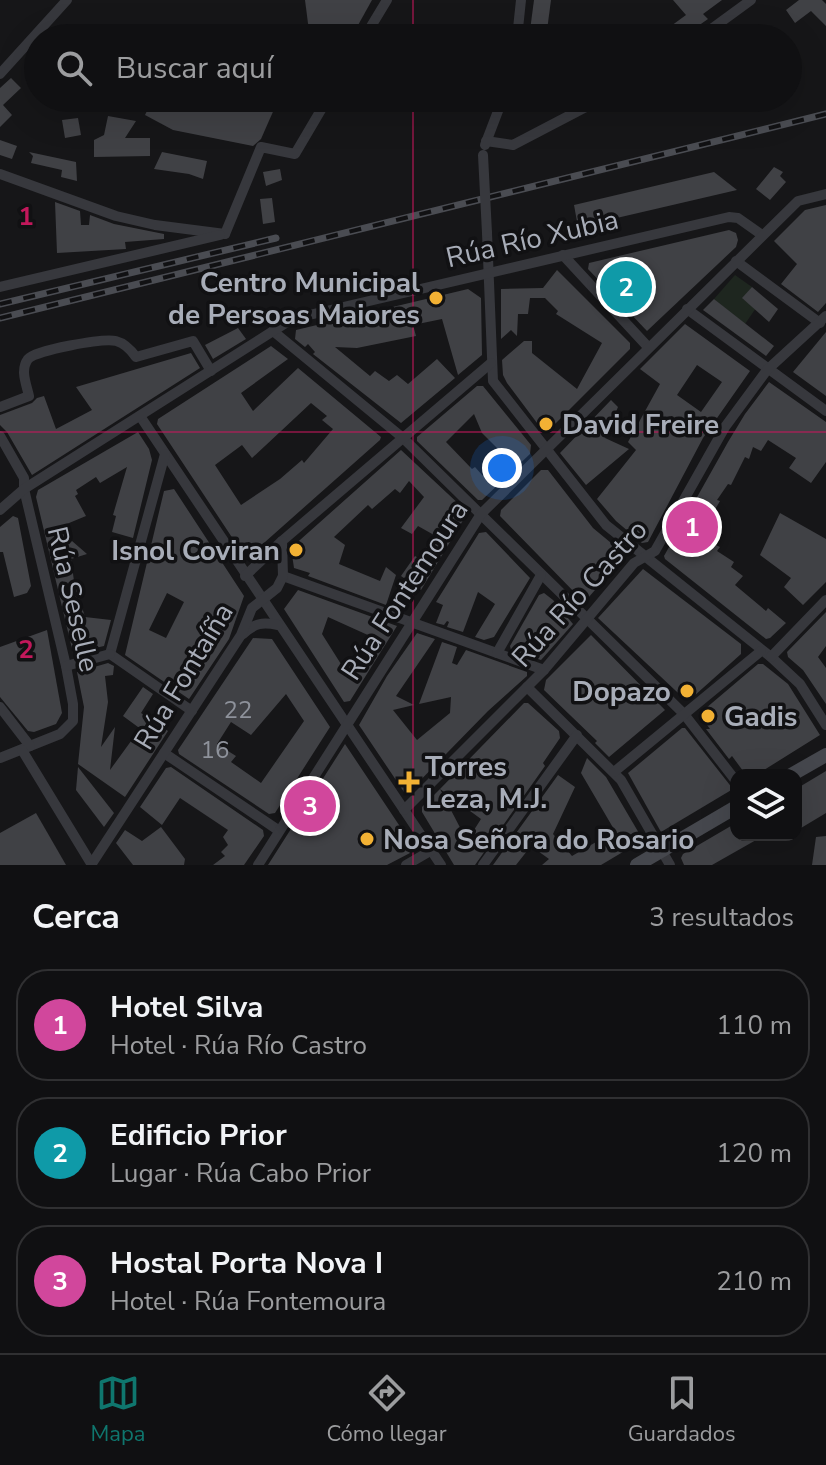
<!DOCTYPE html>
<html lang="es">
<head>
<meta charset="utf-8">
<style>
	body { margin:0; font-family:"Nunito Sans",sans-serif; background:#19191b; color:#f1f3f6 }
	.controls { position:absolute; right:24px; bottom:24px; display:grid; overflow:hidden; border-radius:16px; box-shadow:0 8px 32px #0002 }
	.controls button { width:72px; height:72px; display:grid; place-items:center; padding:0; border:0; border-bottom:2px solid #303032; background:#101012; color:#f1f3f6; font:40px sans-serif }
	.you { position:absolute; left:502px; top:468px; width:28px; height:28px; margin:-20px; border:6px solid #fff; border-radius:50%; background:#1a73e8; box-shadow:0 0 0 12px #1a73e833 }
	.badge { display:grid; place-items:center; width:52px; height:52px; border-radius:50%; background:#0f766e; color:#fff; font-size:26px; font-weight:700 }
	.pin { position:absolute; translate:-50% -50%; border:4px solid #fff; box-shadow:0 2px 8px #0006 }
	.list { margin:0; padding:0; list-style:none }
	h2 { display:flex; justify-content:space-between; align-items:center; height:104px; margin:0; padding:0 32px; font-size:34px }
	h2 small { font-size:26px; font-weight:400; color:#9c9d9f }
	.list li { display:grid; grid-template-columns:52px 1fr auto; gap:24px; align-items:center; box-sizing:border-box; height:112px; margin:0 16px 16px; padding:0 16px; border:2px solid #303032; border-radius:32px }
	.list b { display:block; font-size:30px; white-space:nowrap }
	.list p { margin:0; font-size:26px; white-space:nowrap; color:#9c9d9f }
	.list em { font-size:26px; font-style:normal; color:#9c9d9f }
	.icon { flex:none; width:44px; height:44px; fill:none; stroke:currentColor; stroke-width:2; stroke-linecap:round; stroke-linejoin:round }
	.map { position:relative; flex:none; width:826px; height:865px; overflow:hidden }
	.search { position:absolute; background:#101012; box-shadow:0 8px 32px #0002; left:24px; right:24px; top:24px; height:88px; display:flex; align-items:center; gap:20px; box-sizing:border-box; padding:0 28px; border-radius:44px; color:#9c9d9f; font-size:30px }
	.sheet { height:488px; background:#101012 }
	nav { display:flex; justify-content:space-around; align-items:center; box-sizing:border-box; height:112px; border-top:2px solid #303032; background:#101012; font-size:22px; color:#9c9d9f }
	nav a { display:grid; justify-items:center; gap:4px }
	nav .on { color:#0f766e }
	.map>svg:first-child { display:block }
	.green { fill:#1e261f }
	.building { fill:#404145; fill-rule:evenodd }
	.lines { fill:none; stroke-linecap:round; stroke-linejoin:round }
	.minor { stroke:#37383d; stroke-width:10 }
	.secondary { stroke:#45474d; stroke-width:14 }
	.rail-casing { stroke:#4a4c52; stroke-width:7 }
	.rail { stroke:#111113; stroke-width:4; stroke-dasharray:12; stroke-linecap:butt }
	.minor-bridge { stroke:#37383d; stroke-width:10 }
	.grid { fill:none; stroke:#c2185b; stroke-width:2; stroke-opacity:0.55 }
	.poi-dot { fill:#f2b134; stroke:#111113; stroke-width:3 }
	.labels { text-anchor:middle; stroke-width:7; stroke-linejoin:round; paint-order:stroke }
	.number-label { font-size:24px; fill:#8e929b }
	.street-label { font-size:28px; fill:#a8adb8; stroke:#111113 }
	.poi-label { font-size:28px; font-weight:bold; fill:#a8adb8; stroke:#111113; text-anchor:start }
	.grid-label { font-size:26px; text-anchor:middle; font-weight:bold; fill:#c2185b; stroke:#111113; stroke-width:7; stroke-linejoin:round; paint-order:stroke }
</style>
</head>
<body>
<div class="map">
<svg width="826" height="865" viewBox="0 0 826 865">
	<rect width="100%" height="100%" fill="#161618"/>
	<path class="green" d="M735 275 752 287 743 299 756 308 745 324 714 299Z"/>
	<g class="building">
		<path d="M305 0H372L357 27 309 31Z"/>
		<path d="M534 0H551L546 38H529Z"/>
		<path d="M673 0H722L703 14 708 19 681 38H639L655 26 660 34 686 15Z"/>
		<path d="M799 0H822L826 4V26L811 11 795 23 786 10Z"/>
		<path d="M11 78 21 88 3 105 12 115 0 127V88Z"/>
		<path d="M153 98H279L261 139 253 146 173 130 145 115Z"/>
		<path d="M108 116 136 121 125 138H150V156L94 157V140L104 135Z"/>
		<path d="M78 118 81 135 65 138 62 120Z"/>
		<path d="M0 140 17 146 12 159 0 155Z"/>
		<path d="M29 152 76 162 77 181 61 177 62 170 31 163 33 156Z"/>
		<path d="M162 152 207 161 203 179 189 174 154 169Z"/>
		<path d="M774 167 783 172 780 176 786 182 770 200 756 189Z"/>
		<path d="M280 169 282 180 266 186 263 172Z"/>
		<path d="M714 172 737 190 578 227 574 205Z"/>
		<path d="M272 198 275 222 263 224 260 199Z"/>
		<path d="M55 202 80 211 81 225H89L90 215 114 224 164 234V239L125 242 126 249 57 253Z"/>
		<path d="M826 205V303L818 312 781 284 797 264 774 241 805 210Z"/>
		<path d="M729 230 736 233 738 240 736 247 647 331 588 269 589 263Z"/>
		<path d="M557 270 630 343V349L548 431H543L507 383 503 375 502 360 524 341H532V353L577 389 602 343 556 314 558 311 545 298H530L528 314H518L517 336 511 330 501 339V289L543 288Z"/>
		<path d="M752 287 778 309 769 322 742 298Z"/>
		<path d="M468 289 481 298 482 355 458 375 442 319 413 325 416 336 357 348 335 347 370 376 375 371 389 381 397 375 408 384 437 359 455 378 401 423 313 354 315 352 308 344 305 347 295 339 296 330Z"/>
		<path d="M714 299 774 346 766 356 703 310Z"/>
		<path d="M685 324 750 371 703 438 648 542 642 543 616 521 597 499 636 450 628 442 660 384 640 369ZM697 365 722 382 701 412 677 395Z"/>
		<path d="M238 328 246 339 213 359 205 345Z"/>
		<path d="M826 332V396L793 372Z"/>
		<path d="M271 346 288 359 241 393 253 411 298 368 381 437 380 440 256 550 239 548 157 424 158 419ZM311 403 327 416 322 420 333 429 304 463 302 460 280 479 241 505 215 465 242 445 252 458Z"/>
		<path d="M191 353 200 368 32 475 7 432 0 425V415L32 403 37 398 44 396 56 429 92 410 76 387Z"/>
		<path d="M769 382 826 422V462L811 483 789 468 796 458 768 440 761 451 753 447 749 459 745 457 731 485 728 484 717 500 720 501 699 537 720 547 717 551 734 562 731 567 743 576 735 585 766 611 768 608 786 623 770 638 766 639 665 559 664 556 728 442 745 414Z"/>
		<path d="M477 386H483L531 445 530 454 482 500H478L417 441V437ZM474 414 482 433 502 453 483 476 475 467 472 469 446 442Z"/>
		<path d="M611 400 618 407 605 438 629 449 586 485 560 453Z"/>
		<path d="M138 432 149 449 152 460 133 538 112 532 116 516 113 515 127 467 100 483 96 477 76 490 78 494 75 496 86 516 57 528 87 554 71 559 74 581 85 617 111 620 104 646 73 653 36 497 38 490Z"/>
		<path d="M401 450 463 508 465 517 421 590 401 576 415 556 420 559 434 535 418 526 412 534 401 528 424 497 409 481 400 493 395 489 372 509 368 505 334 537 345 545 339 564 380 581 386 567 396 575 386 605 308 576 310 573 294 568 291 548Z"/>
		<path d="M541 470H548L593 528 622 552 623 558 588 598 579 597 500 516 501 510Z"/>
		<path d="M174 489 244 596 229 639 189 699 125 655 164 491ZM167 593 184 602 166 638 149 630Z"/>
		<path d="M780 513 826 539V582L803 605 784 587 791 578 760 555Z"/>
		<path d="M13 516 18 518 31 586 27 593 14 597 3 552H0V527Z"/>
		<path d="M486 532 530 578 494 637 484 640 475 637 495 604 478 592 463 632 447 627 449 622 447 621 444 625 436 623 443 605 436 602 479 533Z"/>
		<path d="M643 569 741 644V654L694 696 683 697 676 691 598 618Z"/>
		<path d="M298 590 397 626 350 701 344 702 284 609ZM328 617 370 636 346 672 322 634Z"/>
		<path d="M544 593 553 600 573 624 541 660 511 650 510 646 539 595Z"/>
		<path d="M826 612V646L818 657 826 668V704L803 670 788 657 787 652Z"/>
		<path d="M47 630 62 713 56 724 34 732 28 731 0 697V647Z"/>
		<path d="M417 633 435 639 396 696 414 705 393 710 417 740 450 713 451 697 419 704 442 642 457 647 452 663 457 665 466 650 527 672V676L488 711 406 795 359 725 387 676Z"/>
		<path d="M591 635 665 710 609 757 595 743 597 741 544 690 546 680Z"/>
		<path d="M253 638 272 639 330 727 275 813 269 814 179 754 178 750ZM286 694 304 721 261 783 231 762 236 756 217 744 231 722 251 735Z"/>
		<path d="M108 663 114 666 113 675 105 676 108 702 101 747 115 727 110 770 134 737 153 738 123 716 143 687 153 694 141 713 168 731 125 797 78 764 84 707 77 672Z"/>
		<path d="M758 664H763L788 684 820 735 756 775H746L732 756 729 759 706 729H710L699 714Z"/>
		<path d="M524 703H528L559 731 560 738 543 763 545 766 475 865H454L422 812V807L440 789 467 841 481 819 440 789Z"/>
		<path d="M682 728H685L733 789 661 832 628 773Z"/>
		<path d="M345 744 403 831 398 833 410 853 387 865H268Z"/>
		<path d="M587 758 606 777 643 840 601 865H542L549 859 531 846 516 865H493L558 775 575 787 553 834 572 856 615 831 581 773Z"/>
		<path d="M78 767 114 813 104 827 76 790Z"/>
		<path d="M171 767 263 830 264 836 244 865H213L225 856 221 852 228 845 223 837 228 830 180 798 162 825 140 807 166 768Z"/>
		<path d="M826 771V813L796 831V789Z"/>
		<path d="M36 813 66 865H0V833Z"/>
		<path d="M736 823V835H765L712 865H684L681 858 683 854Z"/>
		<path d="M161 827 185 859 184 865H133L116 843 125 830 142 841Z"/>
		<path d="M826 836V865H812L816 837Z"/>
	</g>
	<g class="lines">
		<g class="minor">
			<path d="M364 38 387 0"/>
			<path d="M517 38 521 0"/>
			<path d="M699 38 751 0"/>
			<path d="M0 74 67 0"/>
			<path d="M486 141 513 145 603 98"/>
			<path d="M485 145 503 98"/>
			<path d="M0 174 116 216 155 225 225 234"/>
			<path d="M487 233 493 381 606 525 771 657 800 684 826 725"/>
			<path d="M225 234 261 147 295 154 328 98"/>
			<path d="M563 255 648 347"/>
			<path d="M736 261 820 323"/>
			<path d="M0 287 220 235"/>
			<path d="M687 309 826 411"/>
			<path d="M273 331 403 438 684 714 736 781"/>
			<path d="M0 407 29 396C26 383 20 370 28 359 36 350 103 338 116 341 124 343 131 350 136 357L193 341 211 371"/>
			<path d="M140 416 441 865"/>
			<path d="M0 436 24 478V489L66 666 73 704V721L60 734 0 758"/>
			<path d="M0 510 24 489 292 319 729 217 738 218 762 235"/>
			<path d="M245 576 282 541 491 363"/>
			<path d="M283 576 544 670"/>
			<path d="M243 634C255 623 262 622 278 625"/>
			<path d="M497 653 541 575"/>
			<path d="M110 654 165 454"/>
			<path d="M110 654 192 711"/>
			<path d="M771 657 826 600"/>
			<path d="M66 666 110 654"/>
			<path d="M527 687 621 780 670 865"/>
			<path d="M0 707 30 746"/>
			<path d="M22 750 92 865"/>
			<path d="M164 753 278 830"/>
			<path d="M614 772 761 651"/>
			<path d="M404 810 544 670 634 563 655 551 725 427 767 370 826 316"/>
			<path d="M91 865 241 635 252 608 277 588 283 576 282 541"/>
			<path d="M258 865 481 514 798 201 826 194"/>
			<path d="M406 865 432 850"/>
			<path d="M483 865 577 735"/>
		</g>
		<g class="secondary">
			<path d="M791 775 826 755"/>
			<path d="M637 865 736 807"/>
		</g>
		<g class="rail-casing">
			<g id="rail">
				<path d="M0 304 276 238"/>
				<path d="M0 318 826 114"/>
			</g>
		</g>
		<use href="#rail" class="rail"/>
		<path class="minor-bridge" d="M483 155 487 233"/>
	</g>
	<path class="grid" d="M413 0V38M413 98V865M0 432H826"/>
	<g class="poi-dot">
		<circle cx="436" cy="298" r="8"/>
		<circle cx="546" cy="424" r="8"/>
		<circle cx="296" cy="550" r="8"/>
		<circle cx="687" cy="691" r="8"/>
		<circle cx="708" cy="716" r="8"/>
		<path d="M405 770h8v8h8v8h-8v8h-8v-8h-8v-8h8z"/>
		<circle cx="367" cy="839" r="8"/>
	</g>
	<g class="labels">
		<g class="number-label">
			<text x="238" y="718">22</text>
			<text x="215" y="758">16</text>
		</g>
		<g class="street-label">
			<text transform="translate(532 238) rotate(-13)" y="10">Rúa Río Xubia</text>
			<text transform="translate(404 590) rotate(-57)" y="10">Rúa Fontemoura</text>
			<text transform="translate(579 593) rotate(-48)" y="10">Rúa Río Castro</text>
			<text transform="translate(74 599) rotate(77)" y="10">Rúa Seselle</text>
			<text transform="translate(183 676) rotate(-59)" y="10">Rúa Fontaíña</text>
		</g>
		<g class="poi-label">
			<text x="420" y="292" text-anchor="end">Centro Municipal<tspan x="420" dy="32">de Persoas Maiores</tspan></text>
			<text x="562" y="434">David Freire</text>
			<text x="280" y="560" text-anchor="end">Isnol Coviran</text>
			<text x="671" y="701" text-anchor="end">Dopazo</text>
			<text x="724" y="726">Gadis</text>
			<text x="425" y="776">Torres<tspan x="425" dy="32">Leza, M.J.</tspan></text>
			<text x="383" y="849">Nosa Señora do Rosario</text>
		</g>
	</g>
	<g class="grid-label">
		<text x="26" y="225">1</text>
		<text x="26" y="658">2</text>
	</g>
</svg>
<div class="controls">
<button><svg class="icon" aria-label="layers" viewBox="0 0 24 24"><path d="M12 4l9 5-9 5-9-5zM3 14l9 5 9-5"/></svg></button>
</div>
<div class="you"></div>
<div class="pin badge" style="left:692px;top:527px;background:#d1479c">1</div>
<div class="pin badge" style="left:626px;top:287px;background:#0f9aa8">2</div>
<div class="pin badge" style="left:310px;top:806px;background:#d1479c">3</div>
<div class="search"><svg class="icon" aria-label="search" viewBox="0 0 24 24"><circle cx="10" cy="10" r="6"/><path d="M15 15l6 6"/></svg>Buscar aquí</div>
</div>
<section class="sheet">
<h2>Cerca<small>3 resultados</small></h2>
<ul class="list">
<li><span class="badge" style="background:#d1479c">1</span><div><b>Hotel Silva</b><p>Hotel · Rúa Río Castro</p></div><em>110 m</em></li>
<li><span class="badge" style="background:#0f9aa8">2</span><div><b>Edificio Prior</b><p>Lugar · Rúa Cabo Prior</p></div><em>120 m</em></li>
<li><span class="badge" style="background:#d1479c">3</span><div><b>Hostal Porta Nova I</b><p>Hotel · Rúa Fontemoura</p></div><em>210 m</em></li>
</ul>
</section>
<nav>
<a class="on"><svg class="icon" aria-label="map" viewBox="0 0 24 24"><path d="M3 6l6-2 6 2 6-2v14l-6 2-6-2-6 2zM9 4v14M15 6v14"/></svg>Mapa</a>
<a><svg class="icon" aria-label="directions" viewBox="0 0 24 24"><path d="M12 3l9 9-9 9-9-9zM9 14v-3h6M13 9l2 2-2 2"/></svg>Cómo llegar</a>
<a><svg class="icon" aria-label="saved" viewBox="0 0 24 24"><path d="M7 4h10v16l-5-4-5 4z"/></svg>Guardados</a>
</nav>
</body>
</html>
